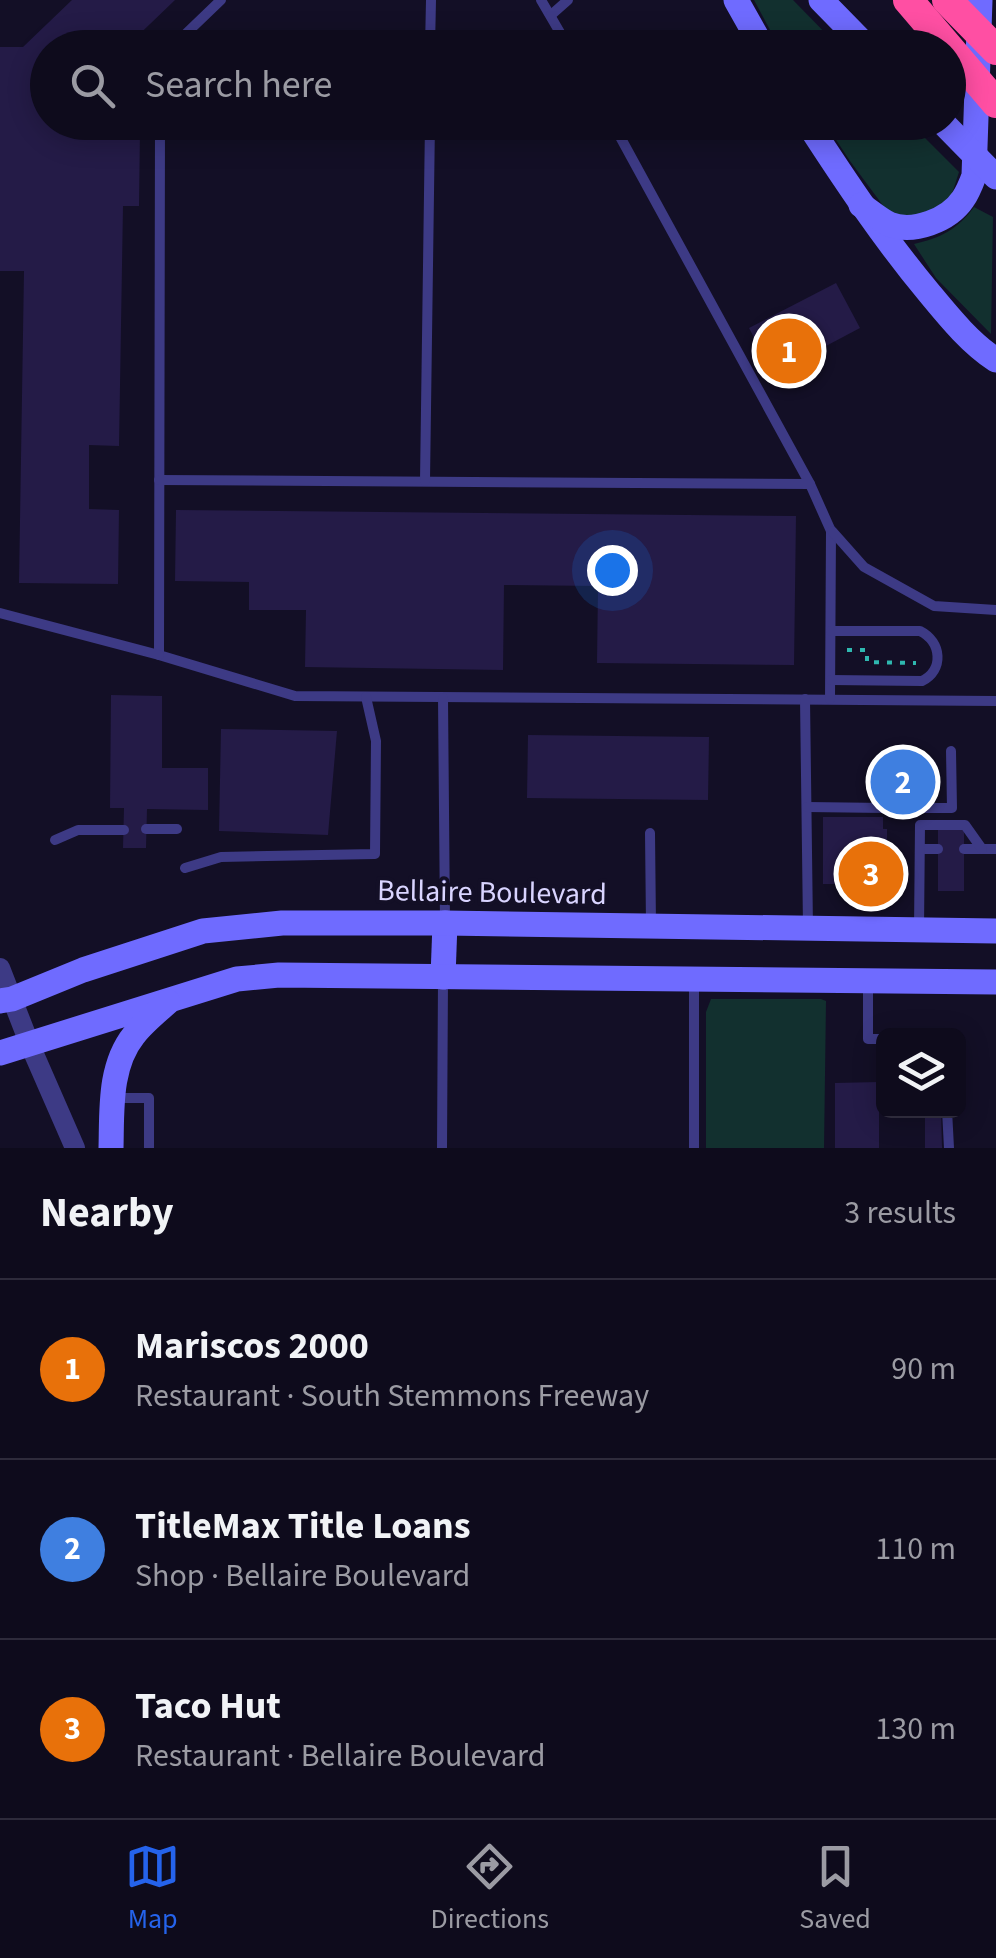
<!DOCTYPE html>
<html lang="en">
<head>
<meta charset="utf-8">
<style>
	body { margin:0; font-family:"Source Sans 3",sans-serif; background:#171425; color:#f1f3f6 }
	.controls { position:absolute; right:30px; bottom:30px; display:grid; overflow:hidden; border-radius:15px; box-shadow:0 5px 25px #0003 }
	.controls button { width:90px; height:90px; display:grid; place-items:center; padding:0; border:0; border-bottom:2px solid #2e2b3b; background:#0e0b1c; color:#f1f3f6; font:50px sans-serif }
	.you { position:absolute; left:612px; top:570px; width:35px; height:35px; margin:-25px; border:8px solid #fff; border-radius:50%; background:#1a73e8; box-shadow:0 0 0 15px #1a73e833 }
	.badge { display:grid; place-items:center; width:65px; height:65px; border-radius:50%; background:#2563eb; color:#fff; font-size:32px; font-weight:700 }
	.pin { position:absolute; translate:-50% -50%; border:5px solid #fff; box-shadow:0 2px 10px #0006 }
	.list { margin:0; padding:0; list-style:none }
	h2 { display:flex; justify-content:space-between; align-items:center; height:130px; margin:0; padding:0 40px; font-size:42px }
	h2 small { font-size:32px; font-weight:400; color:#9b9ba3 }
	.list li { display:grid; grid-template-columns:65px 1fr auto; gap:30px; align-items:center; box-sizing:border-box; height:180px; padding:0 40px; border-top:2px solid #2e2b3b }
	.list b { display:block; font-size:38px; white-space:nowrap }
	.list p { margin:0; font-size:32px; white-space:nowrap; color:#9b9ba3 }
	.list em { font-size:32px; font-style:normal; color:#9b9ba3 }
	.icon { flex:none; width:55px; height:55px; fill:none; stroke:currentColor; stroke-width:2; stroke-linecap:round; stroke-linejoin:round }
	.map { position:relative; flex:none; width:996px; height:1148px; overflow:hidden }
	.search { position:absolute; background:#0e0b1c; box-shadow:0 5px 25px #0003; left:30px; right:30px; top:30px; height:110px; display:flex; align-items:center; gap:25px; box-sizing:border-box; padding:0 35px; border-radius:55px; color:#9b9ba3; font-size:38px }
	.sheet { height:670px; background:#0e0b1c }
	nav { display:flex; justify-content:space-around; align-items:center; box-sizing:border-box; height:140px; border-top:2px solid #2e2b3b; background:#0e0b1c; font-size:28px; color:#9b9ba3 }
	nav a { display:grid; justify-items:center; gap:5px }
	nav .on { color:#2563eb }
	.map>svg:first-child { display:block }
	.green { fill:#12302f }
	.building { fill:#241b47 }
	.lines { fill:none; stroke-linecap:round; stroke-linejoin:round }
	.path { stroke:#2fb8b0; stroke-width:4; stroke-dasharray:5 8; stroke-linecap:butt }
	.lane { stroke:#3d3a85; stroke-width:10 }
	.street { stroke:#3d3a85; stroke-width:20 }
	.secondary { stroke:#6f6bff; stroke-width:25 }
	.secondary-bridge { stroke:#6f6bff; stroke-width:25 }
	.highway-bridge { stroke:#ff4fa3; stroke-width:30 }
	.labels { text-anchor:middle; stroke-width:8; stroke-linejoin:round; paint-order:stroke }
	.street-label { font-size:30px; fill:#d9d4ff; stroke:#130f26 }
</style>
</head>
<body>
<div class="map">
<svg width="996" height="1148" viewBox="0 0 996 1148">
	<rect width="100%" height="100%" fill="#130f26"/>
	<g class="green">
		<path d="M754 0H793L839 47H779Z"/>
		<path d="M825 123H910L959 172 951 197 926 216 890 215 850 161Z"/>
		<path d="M974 207 993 217 991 334 936 278 914 244C941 238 958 229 974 207Z"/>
		<path d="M711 999H821L826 1001 824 1148H706V1012Z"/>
	</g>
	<g class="building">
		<path d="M72 0H175L125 48H48V122H123V129H140L139 206H123L119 446 89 445V509L119 510 118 584 19 583 24 271H0V47H23Z"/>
		<path d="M836 283 860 328 773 374 749 328Z"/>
		<path d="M176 510 796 516 794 665 597 663 598 586 504 585 503 670 305 667 306 610H249V582L175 581Z"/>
		<path d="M111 695 162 696V768H208V810L147 809 146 848H123L124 808H110Z"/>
		<path d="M221 729 337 731 328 835 219 831Z"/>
		<path d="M528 735 709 737 708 800 527 798Z"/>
		<path d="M870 762H936V801H907V815H886V801H870Z"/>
		<path d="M823 817H883V829H887V871H883V884H823Z"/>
		<rect x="938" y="825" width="26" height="66"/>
		<path d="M879 1082V1148H835V1083Z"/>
		<path d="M925 1110H941L942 1148H925Z"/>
	</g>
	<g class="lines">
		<path class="path" d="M847 650H867V662L916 663"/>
		<g class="lane">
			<path d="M541 0 569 48"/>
			<path d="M551 15 568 0"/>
			<path d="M171 48 221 0"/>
			<path d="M430 48 431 0"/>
			<path d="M160 122 159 655 295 696 996 701"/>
			<path d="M612 122 810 484 831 531 830 699"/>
			<path d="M159 480 810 484"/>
			<path d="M425 481 430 122"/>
			<path d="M832 531 864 567 934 606 996 610"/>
			<path d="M0 613 159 655"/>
			<path d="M831 631H920C942 642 944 670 922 681L831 680"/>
			<path d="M443 698 445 922"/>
			<path d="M805 699 808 927"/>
			<path d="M807 807 886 808"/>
			<path d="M907 808H952L951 751"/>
			<path d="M146 829H177"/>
			<path d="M650 833 651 925"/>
			<path d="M55 840 78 830H124"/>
			<path d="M920 849H938"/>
			<path d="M964 849H996"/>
			<path d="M185 868 221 857 375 854 376 741 366 697"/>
			<path d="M919 929 920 825H965L982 849"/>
			<path d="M868 981V1039H884"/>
			<path d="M115 1098H149V1148"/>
			<path d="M947 1110 949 1148"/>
			<path d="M442 1148 443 979"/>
			<path d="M694 1148V981"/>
		</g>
		<path class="street" d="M0 968 30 1045 75 1148"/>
		<g class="secondary">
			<path d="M736 0 763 48"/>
			<path d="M821 0 868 48"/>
			<path d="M807 122C846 182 884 239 930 294 949 317 970 343 996 360"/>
			<path d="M861 205C870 211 879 219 889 224 913 234 949 220 963 199 968 192 971 184 974 176L980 0"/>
			<path d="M443 977 445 923"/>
			<path d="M0 1001 12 999 83 970 203 931 282 923H445L996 931"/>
			<path d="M0 1053 237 979 279 975 996 982"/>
			<path d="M111 1148C112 1110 109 1066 134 1035 143 1023 157 1012 168 1002"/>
		</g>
		<path class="secondary-bridge" d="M942 122 996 177"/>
		<g class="highway-bridge">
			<path d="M908 0 996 103"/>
			<path d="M947 0 996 50"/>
		</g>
	</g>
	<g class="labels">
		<g class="street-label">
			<text transform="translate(492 892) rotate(1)" y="10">Bellaire Boulevard</text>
		</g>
	</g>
</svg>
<div class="controls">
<button><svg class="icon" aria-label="layers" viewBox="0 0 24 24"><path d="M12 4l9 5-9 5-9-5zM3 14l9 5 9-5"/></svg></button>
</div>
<div class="you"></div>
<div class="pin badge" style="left:789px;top:351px;background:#e8710a">1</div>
<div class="pin badge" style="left:903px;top:782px;background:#3f7fe0">2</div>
<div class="pin badge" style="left:871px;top:874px;background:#e8710a">3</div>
<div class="search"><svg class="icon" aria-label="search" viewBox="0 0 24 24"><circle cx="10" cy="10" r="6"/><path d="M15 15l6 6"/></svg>Search here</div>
</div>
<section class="sheet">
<h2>Nearby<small>3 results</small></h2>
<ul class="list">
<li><span class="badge" style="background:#e8710a">1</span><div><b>Mariscos 2000</b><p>Restaurant · South Stemmons Freeway</p></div><em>90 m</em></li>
<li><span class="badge" style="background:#3f7fe0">2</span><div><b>TitleMax Title Loans</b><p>Shop · Bellaire Boulevard</p></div><em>110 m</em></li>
<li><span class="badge" style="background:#e8710a">3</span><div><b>Taco Hut</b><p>Restaurant · Bellaire Boulevard</p></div><em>130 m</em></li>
</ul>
</section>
<nav>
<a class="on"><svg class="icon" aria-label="map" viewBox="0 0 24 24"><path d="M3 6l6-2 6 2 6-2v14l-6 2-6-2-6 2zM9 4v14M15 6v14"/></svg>Map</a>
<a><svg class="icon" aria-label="directions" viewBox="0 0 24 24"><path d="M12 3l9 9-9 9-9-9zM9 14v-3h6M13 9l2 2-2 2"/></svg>Directions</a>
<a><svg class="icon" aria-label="saved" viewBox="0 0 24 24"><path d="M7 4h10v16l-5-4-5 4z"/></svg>Saved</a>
</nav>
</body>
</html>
